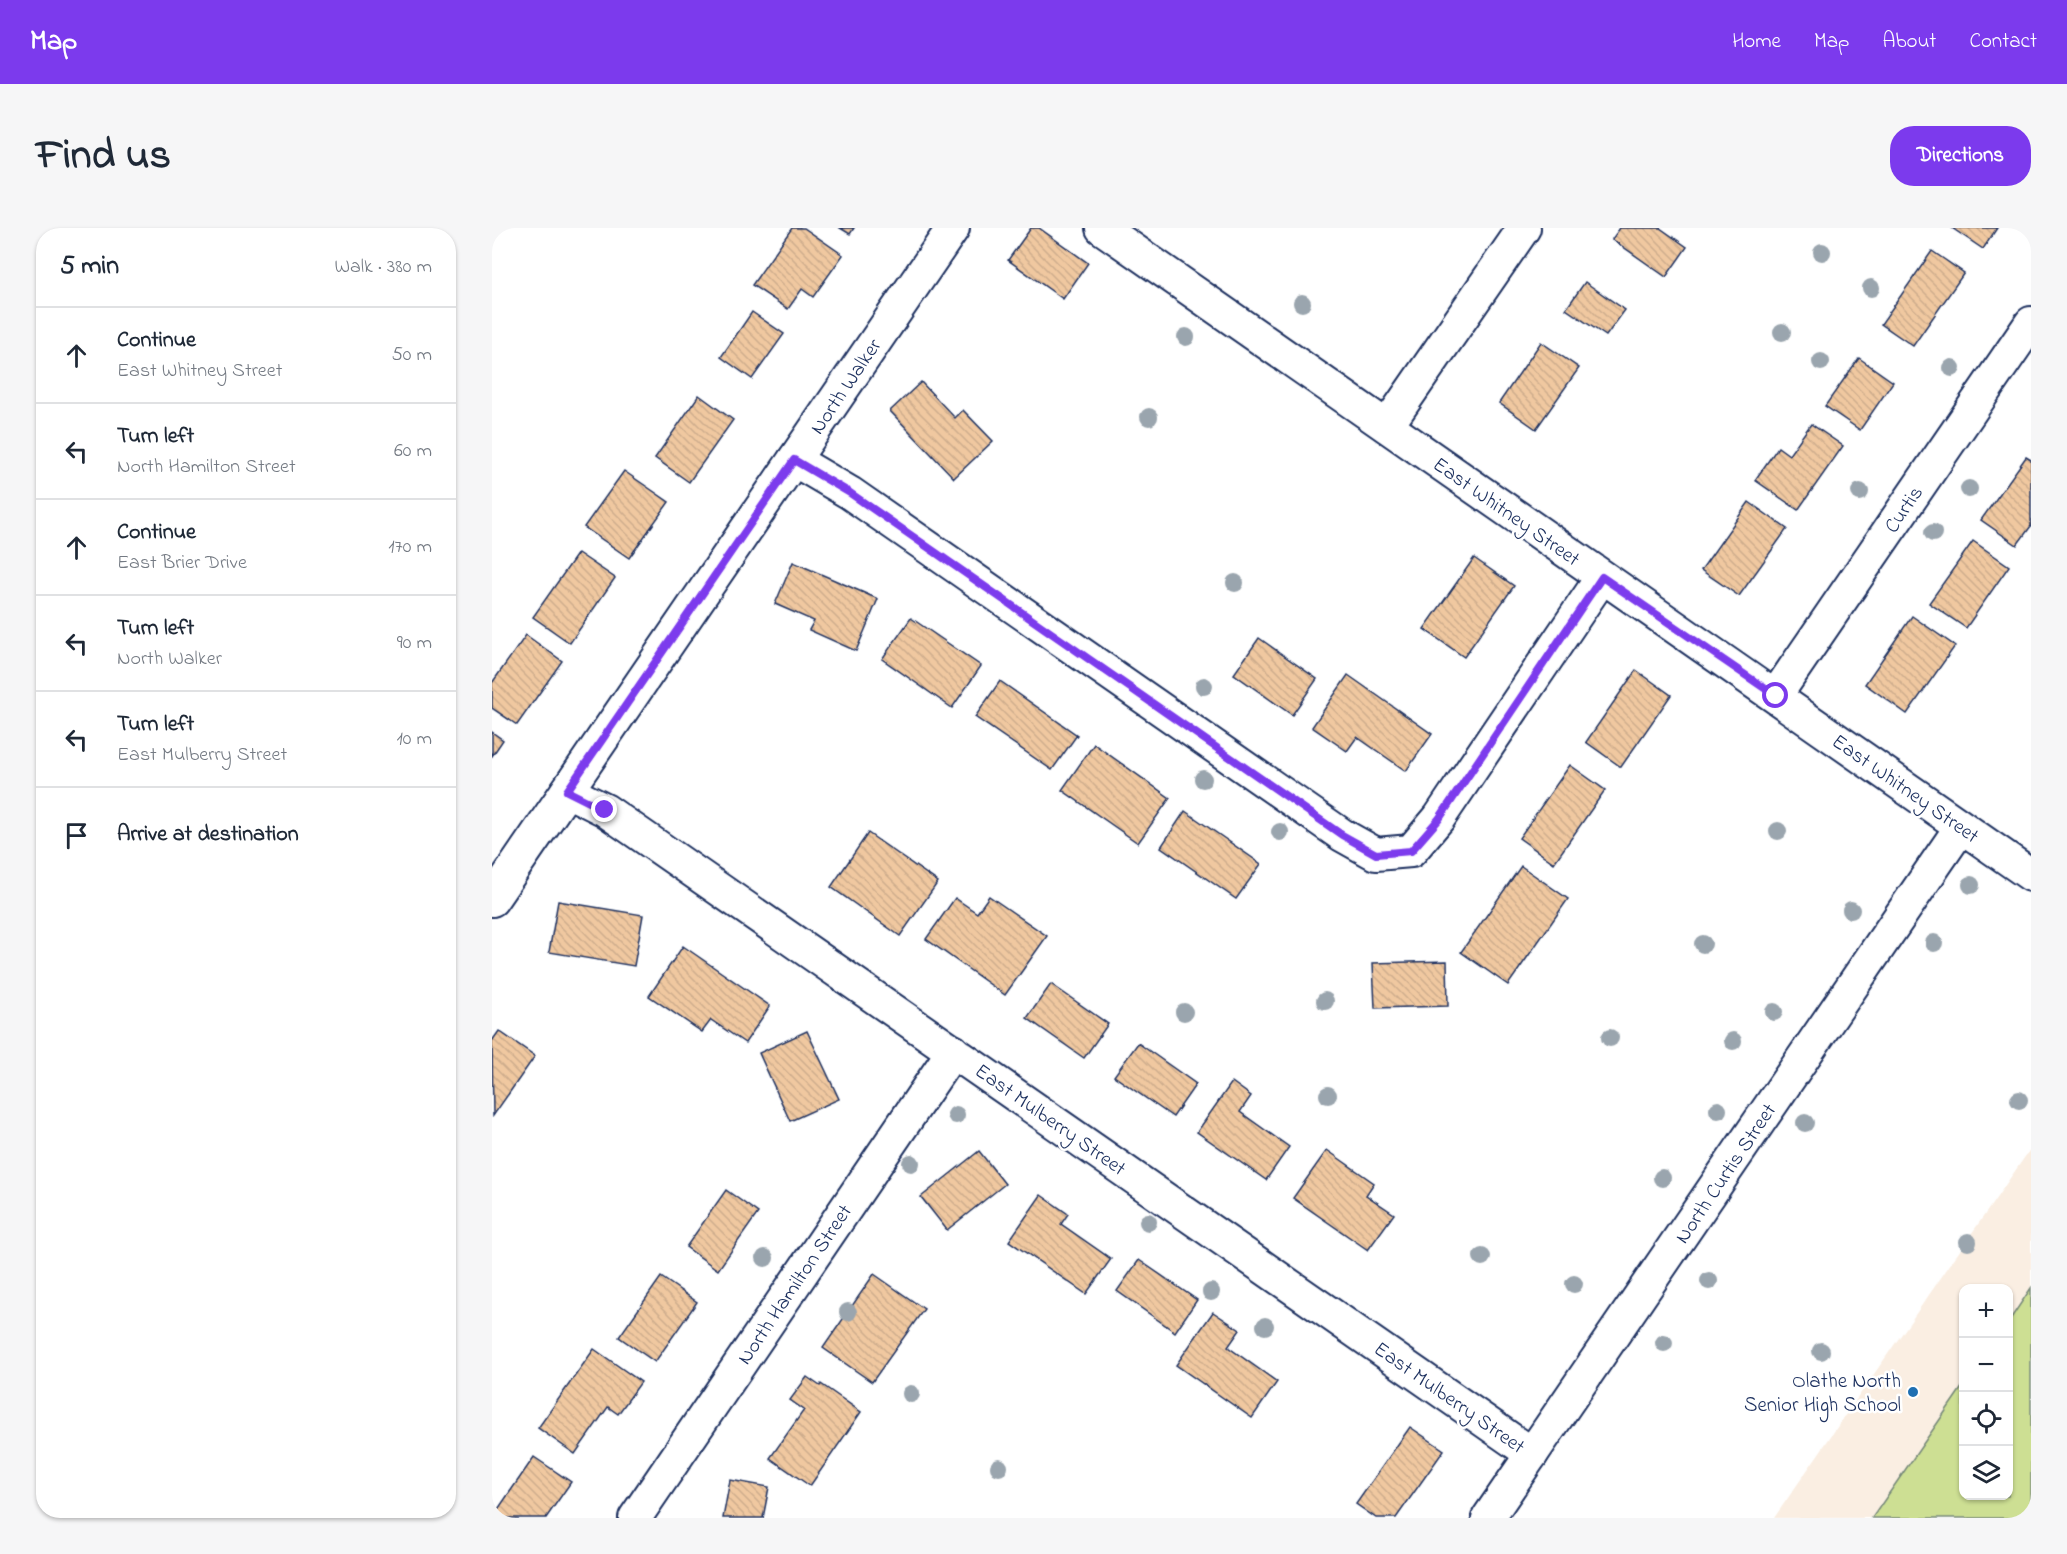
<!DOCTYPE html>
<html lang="en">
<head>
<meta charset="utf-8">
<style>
	body { margin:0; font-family:"Indie Flower",sans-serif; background:#f6f6f7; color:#1f2937 }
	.controls { position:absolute; right:18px; bottom:18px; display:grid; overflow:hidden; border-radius:12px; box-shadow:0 2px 4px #0004 }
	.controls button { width:54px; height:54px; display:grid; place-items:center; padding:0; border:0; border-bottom:2px solid #e0e1e3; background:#fff; color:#1f2937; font:30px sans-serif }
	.stop { position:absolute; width:18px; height:18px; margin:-14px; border:4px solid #7c3aed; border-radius:50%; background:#fff }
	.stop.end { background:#7c3aed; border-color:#fff; box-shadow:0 2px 6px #0008 }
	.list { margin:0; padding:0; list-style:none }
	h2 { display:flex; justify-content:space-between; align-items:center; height:78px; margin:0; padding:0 24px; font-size:26px }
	h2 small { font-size:20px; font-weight:400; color:#747a83 }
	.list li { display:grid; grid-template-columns:39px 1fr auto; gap:18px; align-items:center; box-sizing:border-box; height:96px; padding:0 24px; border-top:2px solid #e0e1e3 }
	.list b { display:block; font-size:22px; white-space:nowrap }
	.list p { margin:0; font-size:20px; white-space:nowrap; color:#747a83 }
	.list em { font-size:20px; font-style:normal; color:#747a83 }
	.icon { flex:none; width:33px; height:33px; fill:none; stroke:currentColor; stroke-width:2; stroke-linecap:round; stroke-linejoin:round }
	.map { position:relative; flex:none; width:1539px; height:1290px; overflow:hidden; border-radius:24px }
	header { display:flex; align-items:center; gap:36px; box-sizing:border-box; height:84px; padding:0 30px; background:#7c3aed; color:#fff }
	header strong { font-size:28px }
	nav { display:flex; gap:33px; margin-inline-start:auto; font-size:21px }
	.intro { display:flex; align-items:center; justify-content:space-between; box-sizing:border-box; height:144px; padding:0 36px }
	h1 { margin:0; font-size:42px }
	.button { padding:15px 27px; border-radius:24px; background:#7c3aed; color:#fff; font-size:21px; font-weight:700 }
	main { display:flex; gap:36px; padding:0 36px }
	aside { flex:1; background:#fff; border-radius:24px; box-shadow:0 2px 4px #0004 }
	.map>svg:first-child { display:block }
	.built { fill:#faeee2; fill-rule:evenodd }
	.green { fill:#cddf93; stroke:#748778; stroke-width:1.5 }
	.building { fill:url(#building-back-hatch); stroke:#1b2f5e; stroke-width:1.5 }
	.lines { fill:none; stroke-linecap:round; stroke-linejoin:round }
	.minor-casing { stroke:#1b2f5e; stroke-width:36 }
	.minor { stroke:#fff; stroke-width:32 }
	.tree { fill:#9aa5ae }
	.route { stroke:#7c3aed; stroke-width:8 }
	.poi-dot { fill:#1f6fb2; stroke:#fff; stroke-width:2 }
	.labels { text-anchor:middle; stroke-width:5; stroke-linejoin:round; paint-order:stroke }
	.street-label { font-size:21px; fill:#1b2f5e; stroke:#fff }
	.poi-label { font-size:21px; fill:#1b2f5e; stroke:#fff; text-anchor:end }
</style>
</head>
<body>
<header>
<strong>Map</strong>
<nav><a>Home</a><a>Map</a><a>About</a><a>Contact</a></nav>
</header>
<div class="intro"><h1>Find us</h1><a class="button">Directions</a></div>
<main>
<aside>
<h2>5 min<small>Walk · 380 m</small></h2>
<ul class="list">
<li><svg class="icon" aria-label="ahead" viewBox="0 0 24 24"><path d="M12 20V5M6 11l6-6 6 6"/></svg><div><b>Continue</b><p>East Whitney Street</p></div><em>50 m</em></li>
<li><svg class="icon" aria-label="left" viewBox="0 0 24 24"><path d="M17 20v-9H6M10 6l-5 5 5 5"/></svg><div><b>Turn left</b><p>North Hamilton Street</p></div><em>60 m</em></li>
<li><svg class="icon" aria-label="ahead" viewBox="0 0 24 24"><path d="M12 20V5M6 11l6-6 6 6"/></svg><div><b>Continue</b><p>East Brier Drive</p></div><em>170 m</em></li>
<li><svg class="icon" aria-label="left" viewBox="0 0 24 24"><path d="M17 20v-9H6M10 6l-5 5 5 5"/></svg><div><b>Turn left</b><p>North Walker</p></div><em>90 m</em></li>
<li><svg class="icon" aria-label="left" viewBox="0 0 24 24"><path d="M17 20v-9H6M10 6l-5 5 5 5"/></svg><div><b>Turn left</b><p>East Mulberry Street</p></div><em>10 m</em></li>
<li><svg class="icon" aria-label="arrive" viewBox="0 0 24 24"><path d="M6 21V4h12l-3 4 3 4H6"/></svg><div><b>Arrive at destination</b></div></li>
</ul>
</aside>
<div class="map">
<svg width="1539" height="1290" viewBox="0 0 1539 1290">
	<defs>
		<pattern id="building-back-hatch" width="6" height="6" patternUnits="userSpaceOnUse" patternTransform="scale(1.5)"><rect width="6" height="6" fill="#f0c8a0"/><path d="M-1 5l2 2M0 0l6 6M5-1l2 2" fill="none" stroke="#cdac8c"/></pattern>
	</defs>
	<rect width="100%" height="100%" fill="#fff"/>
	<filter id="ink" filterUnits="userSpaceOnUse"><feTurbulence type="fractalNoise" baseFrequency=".0167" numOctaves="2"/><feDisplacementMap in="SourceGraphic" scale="12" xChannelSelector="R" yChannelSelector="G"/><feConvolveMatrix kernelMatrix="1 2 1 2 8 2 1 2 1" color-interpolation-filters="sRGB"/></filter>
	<g filter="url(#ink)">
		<path class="built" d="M1539 920V1290H1282ZM1472 1060H1516V1268H1472Z"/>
		<path class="green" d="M1539 1060V1290H1380L1471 1158 1472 1268H1516L1517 1093Z"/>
		<g class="building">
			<path d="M300 0H312L351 27 321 69 310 61 296 81 260 57Z"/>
			<path d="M348 0H362L358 6Z"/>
			<path d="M539 0H547L596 35 571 71 516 32Z"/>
			<path d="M1128 0H1168L1195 19 1174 49 1120 11Z"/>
			<path d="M1460 0H1505L1491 21Z"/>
			<path d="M1440 23 1472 45 1421 118 1389 96Z"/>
			<path d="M1093 54 1133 82 1114 108 1074 81Z"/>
			<path d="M260 84 292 106 260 151 229 129Z"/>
			<path d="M1049 114 1087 140 1044 201 1007 175Z"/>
			<path d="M1367 130 1401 154 1368 202 1333 178Z"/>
			<path d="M429 154 463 190 471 182 501 213 462 250 398 183Z"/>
			<path d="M207 167 241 192 197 254 163 230Z"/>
			<path d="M1319 196 1351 218 1306 282 1263 252 1286 219 1297 227Z"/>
			<path d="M1534 229 1539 232V298L1525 317 1489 292Z"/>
			<path d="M132 243 177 274 137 330 92 299Z"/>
			<path d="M1257 274 1295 301 1247 368 1209 342Z"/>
			<path d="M1481 313 1517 338 1474 400 1437 375Z"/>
			<path d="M86 325 123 350 78 415 41 389Z"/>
			<path d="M982 330 1022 358 972 429 932 401Z"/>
			<path d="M301 334 386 371 364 423 317 402 322 393 283 376Z"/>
			<path d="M1420 388 1463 418 1415 486 1373 456Z"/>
			<path d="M419 390 489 438 460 480 390 431Z"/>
			<path d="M34 407 70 433 25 497 0 480V455Z"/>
			<path d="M767 410 825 451 800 487 742 446Z"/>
			<path d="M1144 442 1179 467 1129 539 1094 514Z"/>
			<path d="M856 447 940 506 914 543 865 509 855 523 820 499Z"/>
			<path d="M508 453 585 507 560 542 483 489Z"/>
			<path d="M0 504 11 512 0 528Z"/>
			<path d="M602 516 678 570 646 615 570 562Z"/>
			<path d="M1078 537 1113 562 1062 635 1027 610Z"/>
			<path d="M693 583 769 636 744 671 669 619Z"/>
			<path d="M376 605 446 654 408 708 339 659Z"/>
			<path d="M1029 638 1076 671 1016 757 969 724Z"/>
			<path d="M497 668 555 708 513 767 434 711 463 670 485 685Z"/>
			<path d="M66 673 151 687 142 738 57 724Z"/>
			<path d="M191 718 278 778 253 815 219 792 210 804 157 768Z"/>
			<path d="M955 733 956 778 883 780 881 735Z"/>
			<path d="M559 756 616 796 592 830 535 790Z"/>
			<path d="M7 803 43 828 1 888 0 813Z"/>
			<path d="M315 803 347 871 298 893 267 825Z"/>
			<path d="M646 815 704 856 681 889 622 848Z"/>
			<path d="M740 854 759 868 748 884 797 919 774 952 705 904Z"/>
			<path d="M835 922 882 955 874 967 902 986 876 1022 801 970Z"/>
			<path d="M487 923 513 956 455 1002 429 969Z"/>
			<path d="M234 962 266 985 226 1042 194 1019Z"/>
			<path d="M549 967 576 986 569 996 619 1031 594 1066 517 1013Z"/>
			<path d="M647 1032 705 1072 683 1104 625 1063Z"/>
			<path d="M382 1046 432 1081 380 1154 331 1120Z"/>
			<path d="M169 1049 205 1074 163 1134 127 1109Z"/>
			<path d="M721 1084 748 1102 736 1119 785 1154 760 1190 684 1137Z"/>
			<path d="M102 1121 149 1154 126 1186 116 1179 83 1226 46 1200Z"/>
			<path d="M315 1149 328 1158 329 1156 369 1184 318 1258 278 1230 312 1182 298 1172Z"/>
			<path d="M918 1199 952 1222 904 1290H884L864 1276Z"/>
			<path d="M42 1229 79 1254 54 1290H6L2 1287Z"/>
			<path d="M238 1252 277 1259 271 1290H231Z"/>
		</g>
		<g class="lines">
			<g class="minor-casing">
				<g id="minor">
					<path d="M610 0 1539 647"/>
					<path d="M895 198 1032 0"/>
					<path d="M302 232 358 265 850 607 884 626 919 623 947 590 1110 349"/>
					<path d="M1284 467 1539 95"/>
					<path d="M75 563 113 582 1040 1226"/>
					<path d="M0 672 461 0"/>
					<path d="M143 1290 461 823"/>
					<path d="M996 1290 1469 599"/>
				</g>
			</g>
			<use href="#minor" class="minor"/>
		</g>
		<g class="tree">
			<circle cx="1330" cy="24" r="9"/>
			<circle cx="1379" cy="60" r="9"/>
			<circle cx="810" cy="75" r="9"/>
			<circle cx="1290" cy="104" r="9"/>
			<circle cx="694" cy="109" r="9"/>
			<circle cx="1329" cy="134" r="9"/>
			<circle cx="1460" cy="140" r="9"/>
			<circle cx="657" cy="189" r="9"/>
			<circle cx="1477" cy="261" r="9"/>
			<circle cx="1368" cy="264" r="9"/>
			<circle cx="1441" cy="305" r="9"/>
			<circle cx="743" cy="355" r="9"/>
			<circle cx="712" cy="458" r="9"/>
			<circle cx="711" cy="551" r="9"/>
			<circle cx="1286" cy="603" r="9"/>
			<circle cx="788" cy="604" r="9"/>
			<circle cx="1479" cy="657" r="9"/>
			<circle cx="1359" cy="682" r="9"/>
			<circle cx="1442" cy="715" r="9"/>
			<circle cx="1211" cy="716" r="9"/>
			<circle cx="833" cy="773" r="9"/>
			<circle cx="692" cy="784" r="9"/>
			<circle cx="1282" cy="784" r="9"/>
			<circle cx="1118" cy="810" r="9"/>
			<circle cx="1241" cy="813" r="9"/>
			<circle cx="836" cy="867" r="9"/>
			<circle cx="1527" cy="872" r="9"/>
			<circle cx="1226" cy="882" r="9"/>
			<circle cx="464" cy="887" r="9"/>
			<circle cx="1313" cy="895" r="9"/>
			<circle cx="419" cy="935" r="9"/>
			<circle cx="1170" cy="950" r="9"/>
			<circle cx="656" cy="994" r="9"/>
			<circle cx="1476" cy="1014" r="9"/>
			<circle cx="990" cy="1029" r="9"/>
			<circle cx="273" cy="1030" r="9"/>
			<circle cx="1217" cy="1053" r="9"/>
			<circle cx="1082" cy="1056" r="9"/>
			<circle cx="719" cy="1064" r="9"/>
			<circle cx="356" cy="1084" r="9"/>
			<circle cx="773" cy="1098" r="9"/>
			<circle cx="1172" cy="1115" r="9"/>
			<circle cx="1329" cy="1123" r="9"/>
			<circle cx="419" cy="1166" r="9"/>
			<circle cx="507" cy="1239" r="9"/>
		</g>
	</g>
	<g class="lines" filter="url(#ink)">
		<path class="route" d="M113 582 75 563 302 232 358 265 850 607 884 626 919 623 947 591 1110 349 1284 468"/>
	</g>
	<circle class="poi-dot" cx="1421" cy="1164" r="6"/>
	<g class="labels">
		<g class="street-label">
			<text transform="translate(353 158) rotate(-56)" y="7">North Walker</text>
			<text transform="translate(1411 281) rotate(-56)" y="7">Curtis</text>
			<text transform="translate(1015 283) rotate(35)" y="7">East Whitney Street</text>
			<text transform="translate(1414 560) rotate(35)" y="7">East Whitney Street</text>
			<text transform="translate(559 891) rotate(35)" y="7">East Mulberry Street</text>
			<text transform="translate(1233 945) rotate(-56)" y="7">North Curtis Street</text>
			<text transform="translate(302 1056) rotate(-56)" y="7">North Hamilton Street</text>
			<text transform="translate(958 1169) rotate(35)" y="7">East Mulberry Street</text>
		</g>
		<g class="poi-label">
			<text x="1409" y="1159">Olathe North<tspan x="1409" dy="24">Senior High School</tspan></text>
		</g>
	</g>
</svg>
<div class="controls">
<button>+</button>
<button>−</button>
<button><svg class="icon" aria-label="locate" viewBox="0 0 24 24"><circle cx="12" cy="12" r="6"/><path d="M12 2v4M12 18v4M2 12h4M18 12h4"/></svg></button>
<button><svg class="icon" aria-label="layers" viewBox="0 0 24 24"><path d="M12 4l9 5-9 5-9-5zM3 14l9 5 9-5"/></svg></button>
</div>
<div class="stop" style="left:1284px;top:468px"></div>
<div class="stop end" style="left:113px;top:582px"></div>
</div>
</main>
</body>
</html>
